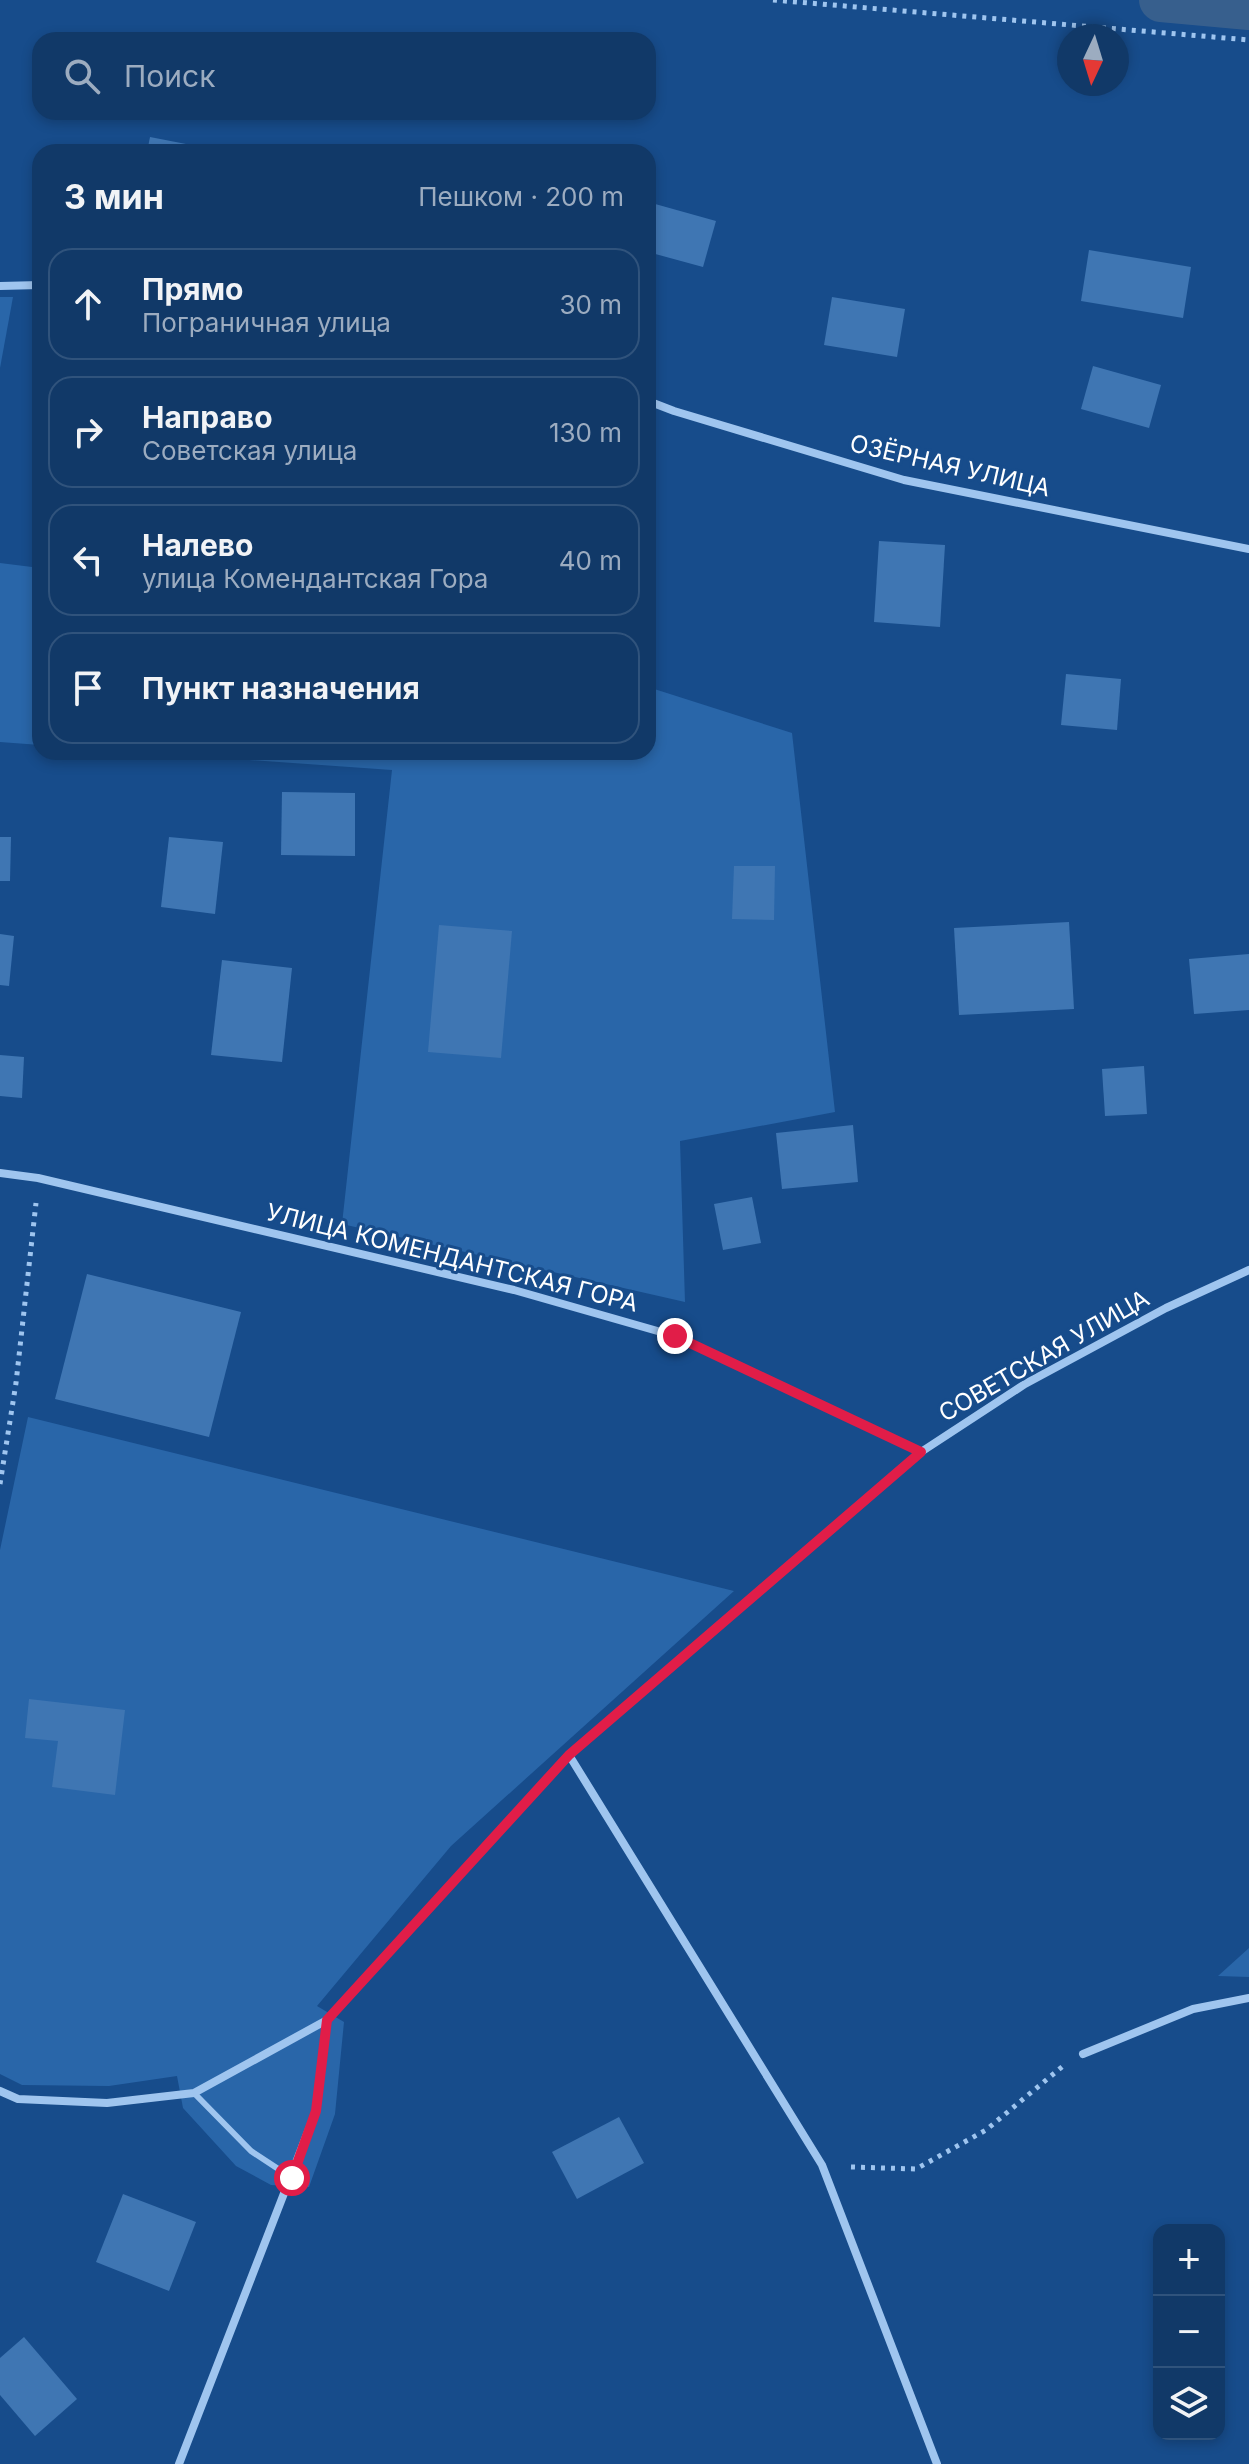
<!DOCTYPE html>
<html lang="ru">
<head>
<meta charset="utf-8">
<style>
	body { margin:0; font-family:Inter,sans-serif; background:#1a406e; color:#f1f3f6 }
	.controls { position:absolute; right:24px; bottom:24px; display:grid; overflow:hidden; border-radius:16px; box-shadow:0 4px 12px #0003 }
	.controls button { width:72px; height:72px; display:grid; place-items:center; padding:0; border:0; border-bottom:2px solid #30537c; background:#113968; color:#f1f3f6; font:40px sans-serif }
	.compass { position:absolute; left:1057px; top:24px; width:72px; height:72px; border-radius:50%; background:#113968; box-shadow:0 4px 12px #0003; rotate:184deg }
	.stop { position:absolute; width:24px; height:24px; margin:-18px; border:6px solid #e11d48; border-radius:50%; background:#fff }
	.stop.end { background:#e11d48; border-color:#fff; box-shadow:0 2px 8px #0008 }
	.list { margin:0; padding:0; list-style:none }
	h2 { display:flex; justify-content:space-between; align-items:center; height:104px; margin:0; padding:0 32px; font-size:34px }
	h2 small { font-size:26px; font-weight:400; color:#9cacc0 }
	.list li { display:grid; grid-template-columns:52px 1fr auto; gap:24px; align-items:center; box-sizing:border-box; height:112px; margin:0 16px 16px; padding:0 16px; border:2px solid #30537c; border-radius:24px }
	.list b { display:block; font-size:30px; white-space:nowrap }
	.list p { margin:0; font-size:26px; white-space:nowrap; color:#9cacc0 }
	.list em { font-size:26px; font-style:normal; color:#9cacc0 }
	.icon { flex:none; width:44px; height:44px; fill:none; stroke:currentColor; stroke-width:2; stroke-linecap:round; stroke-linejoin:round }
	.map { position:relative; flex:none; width:1249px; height:2464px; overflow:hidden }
	.search { position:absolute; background:#113968; box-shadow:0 4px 12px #0003; left:32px; top:32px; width:624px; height:88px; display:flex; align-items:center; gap:20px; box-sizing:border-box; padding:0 28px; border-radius:24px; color:#9cacc0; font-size:30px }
	.panel { position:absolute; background:#113968; box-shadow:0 4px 12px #0003; left:32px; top:144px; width:624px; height:616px; border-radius:24px }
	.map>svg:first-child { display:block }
	.green { fill:#2966a9 }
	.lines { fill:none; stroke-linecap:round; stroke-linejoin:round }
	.canal { stroke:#375f8d; stroke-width:44 }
	.building { fill:#3f76b3 }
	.path { stroke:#9fc5ef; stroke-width:5; stroke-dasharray:4 6; stroke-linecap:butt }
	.service { stroke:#9fc5ef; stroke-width:6 }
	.minor { stroke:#9fc5ef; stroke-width:8 }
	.route { stroke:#e11d48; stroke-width:10 }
	.labels { text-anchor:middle; stroke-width:6; stroke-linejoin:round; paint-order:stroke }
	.street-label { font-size:24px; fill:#fff; stroke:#174c8b }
</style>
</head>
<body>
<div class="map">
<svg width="1249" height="2464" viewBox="0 0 1249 2464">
	<rect width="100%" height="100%" fill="#174c8b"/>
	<g class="green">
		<path d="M0 297H13L0 368Z"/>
		<path d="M0 563 40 568V745L0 742Z"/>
		<path d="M648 687 792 733 835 1112 680 1141 685 1302 342 1224 392 770 137 752H648Z"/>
		<path d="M28 1417 734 1591 451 1846 317 2006 344 2022 335 2114 309 2187 271 2185 236 2166 183 2108 177 2076 109 2086 22 2085 0 2074V1550Z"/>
		<path d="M1249 1948V1977L1218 1976Z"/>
	</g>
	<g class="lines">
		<path class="canal" d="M1161 0 1249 8"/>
	</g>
	<g class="building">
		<path d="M150 137 222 151V152H147Z"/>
		<path d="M648 202 716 221 703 267 648 252Z"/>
		<path d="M1089 250 1191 267 1183 318 1081 301Z"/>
		<path d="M832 297 905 309 897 357 824 345Z"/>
		<path d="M1093 366 1161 385 1149 428 1081 409Z"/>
		<path d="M879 541 945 545 940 627 874 622Z"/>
		<path d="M1066 674 1121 679 1117 730 1061 725Z"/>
		<path d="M282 792 355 793V856L281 855Z"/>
		<path d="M0 837H11L10 881H0Z"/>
		<path d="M169 837 223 842 215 914 161 907Z"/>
		<path d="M734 866H775L774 920 732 919Z"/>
		<path d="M1069 922 1074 1009 959 1015 954 928Z"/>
		<path d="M439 925 512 931 501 1058 428 1052Z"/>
		<path d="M0 934 14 936 9 986 0 985Z"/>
		<path d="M1249 954V1010L1194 1014 1189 959Z"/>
		<path d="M222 960 292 968 282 1062 211 1055Z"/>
		<path d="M0 1055 24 1057 22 1098 0 1096Z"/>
		<path d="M1144 1066 1147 1114 1105 1116 1102 1069Z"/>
		<path d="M853 1125 858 1182 782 1189 776 1133Z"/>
		<path d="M752 1197 761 1243 723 1250 714 1204Z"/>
		<path d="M87 1274 241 1312 209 1437 55 1399Z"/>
		<path d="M29 1699 125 1710 115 1795 52 1787 58 1741 25 1738Z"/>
		<path d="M619 2117 644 2163 577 2199 552 2152Z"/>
		<path d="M123 2194 196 2222 169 2291 96 2262Z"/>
		<path d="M24 2337 77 2399 35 2436 0 2395V2358Z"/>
	</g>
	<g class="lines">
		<g class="path">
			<path d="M773 0 1249 40"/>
			<path d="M0 1484 16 1383 36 1203"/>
			<path d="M851 2167 916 2169 986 2130 1063 2066"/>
		</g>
		<path class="service" d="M194 2093 251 2151 292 2178"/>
		<g class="minor">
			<path d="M0 286 40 285"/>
			<path d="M648 401 674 411 904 480 1249 549"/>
			<path d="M0 1173 38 1178 514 1290 675 1336 921 1452"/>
			<path d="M569 1755 822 2165 937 2464"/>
			<path d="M1083 2054 1193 2009 1249 1998"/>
			<path d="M0 2091 18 2099 107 2103 194 2093 327 2020 569 1755 921 1452 1025 1384 1166 1308 1249 1270"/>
			<path d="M179 2464 316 2111 327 2020"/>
		</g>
	</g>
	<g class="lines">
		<path class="route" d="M292 2178 316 2111 327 2020 569 1755 921 1452 675 1336"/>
	</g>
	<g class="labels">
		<g class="street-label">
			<text transform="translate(950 466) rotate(13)" y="8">ОЗЁРНАЯ УЛИЦА</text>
			<text transform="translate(452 1258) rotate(14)" y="8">УЛИЦА КОМЕНДАНТСКАЯ ГОРА</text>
			<text transform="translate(1044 1356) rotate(-30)" y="8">СОВЕТСКАЯ УЛИЦА</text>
		</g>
	</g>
</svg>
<div class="controls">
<button>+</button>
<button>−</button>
<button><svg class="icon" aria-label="layers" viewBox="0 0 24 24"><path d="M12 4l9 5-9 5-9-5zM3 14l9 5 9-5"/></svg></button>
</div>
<svg class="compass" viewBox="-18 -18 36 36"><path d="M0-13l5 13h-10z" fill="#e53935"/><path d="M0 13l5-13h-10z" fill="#9cacc0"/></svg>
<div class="stop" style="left:292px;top:2178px"></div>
<div class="stop end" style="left:675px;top:1336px"></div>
<div class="search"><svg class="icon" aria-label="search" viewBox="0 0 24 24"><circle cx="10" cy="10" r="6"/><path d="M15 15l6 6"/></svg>Поиск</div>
<section class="panel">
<h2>3 мин<small>Пешком · 200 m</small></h2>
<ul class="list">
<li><svg class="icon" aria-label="ahead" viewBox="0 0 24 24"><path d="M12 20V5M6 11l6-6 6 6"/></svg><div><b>Прямо</b><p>Пограничная улица</p></div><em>30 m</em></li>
<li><svg class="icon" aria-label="right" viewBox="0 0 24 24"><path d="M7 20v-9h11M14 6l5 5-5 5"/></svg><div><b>Направо</b><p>Советская улица</p></div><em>130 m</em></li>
<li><svg class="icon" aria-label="left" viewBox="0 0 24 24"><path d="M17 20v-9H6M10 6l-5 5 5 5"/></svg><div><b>Налево</b><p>улица Комендантская Гора</p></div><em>40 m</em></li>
<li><svg class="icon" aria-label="arrive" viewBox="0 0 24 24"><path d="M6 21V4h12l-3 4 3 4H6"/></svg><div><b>Пункт назначения</b></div></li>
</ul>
</section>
</div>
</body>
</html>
